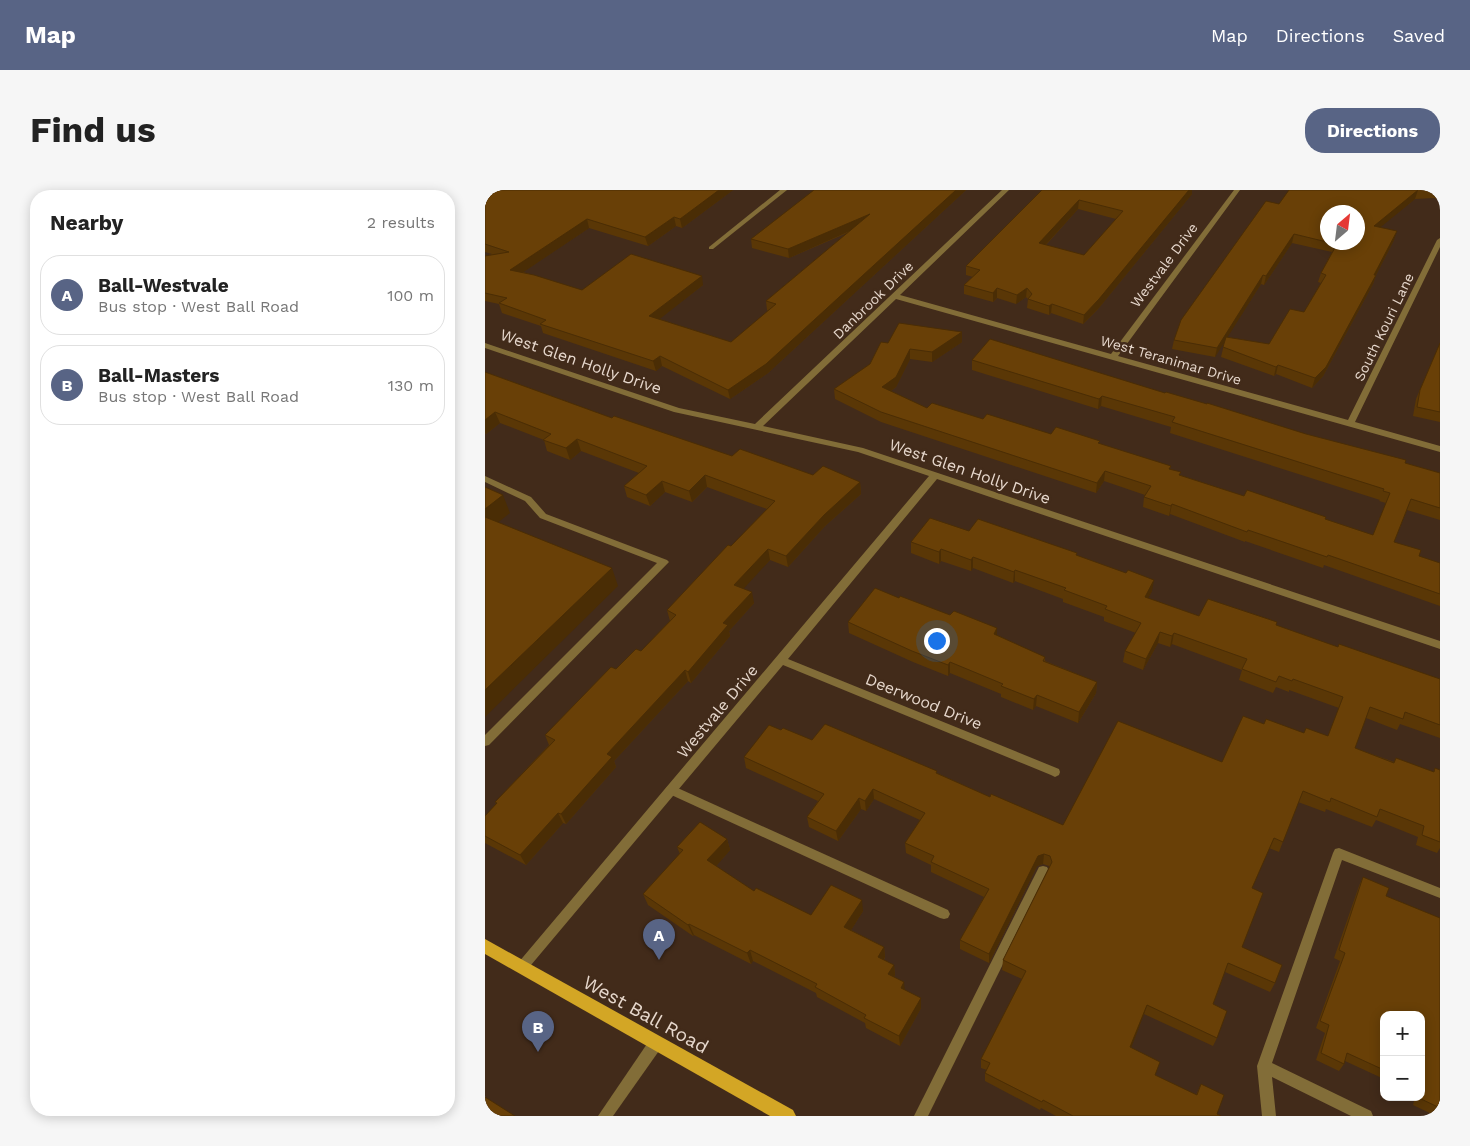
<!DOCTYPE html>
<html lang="en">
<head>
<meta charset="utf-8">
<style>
	body { margin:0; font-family:"Work Sans",sans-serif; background:#f6f6f6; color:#222 }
	.controls { position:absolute; right:15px; bottom:15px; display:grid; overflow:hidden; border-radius:10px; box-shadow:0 2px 12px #0003 }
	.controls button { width:45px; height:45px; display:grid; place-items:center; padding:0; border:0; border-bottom:1px solid #e0e0e0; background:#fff; color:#222; font:25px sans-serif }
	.compass { position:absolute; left:835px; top:15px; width:45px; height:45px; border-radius:50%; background:#fff; box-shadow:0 2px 12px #0003; rotate:28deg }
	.you { position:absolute; left:451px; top:450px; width:18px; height:18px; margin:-12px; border:4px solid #fff; border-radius:50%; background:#1a73e8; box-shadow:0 0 0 8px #1a73e833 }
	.badge { display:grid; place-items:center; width:32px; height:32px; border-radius:50%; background:#586485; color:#fff; font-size:16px; font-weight:700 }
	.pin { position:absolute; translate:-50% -41px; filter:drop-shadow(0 1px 2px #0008) }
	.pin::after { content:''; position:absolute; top:26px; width:18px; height:15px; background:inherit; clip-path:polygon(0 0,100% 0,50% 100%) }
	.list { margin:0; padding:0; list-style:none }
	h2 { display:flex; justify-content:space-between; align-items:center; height:65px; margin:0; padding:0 20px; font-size:21px }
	h2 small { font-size:16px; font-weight:400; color:#767676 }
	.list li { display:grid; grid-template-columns:32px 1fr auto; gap:15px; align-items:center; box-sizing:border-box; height:80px; margin:0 10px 10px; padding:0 10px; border:1px solid #e0e0e0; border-radius:20px }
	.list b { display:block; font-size:19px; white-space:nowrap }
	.list p { margin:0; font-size:16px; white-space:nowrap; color:#767676 }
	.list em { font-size:16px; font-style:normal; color:#767676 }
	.map { position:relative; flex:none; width:955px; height:926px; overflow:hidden; border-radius:20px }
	header { display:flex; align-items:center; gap:30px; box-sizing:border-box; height:70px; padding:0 25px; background:#586485; color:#fff }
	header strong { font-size:24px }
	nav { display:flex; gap:28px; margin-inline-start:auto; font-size:18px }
	.intro { display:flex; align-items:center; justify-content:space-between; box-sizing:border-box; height:120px; padding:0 30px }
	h1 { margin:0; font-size:35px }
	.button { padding:12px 22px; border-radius:20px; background:#586485; color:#fff; font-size:18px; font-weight:700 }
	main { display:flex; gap:30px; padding:0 30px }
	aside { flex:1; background:#fff; border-radius:20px; box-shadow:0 2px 12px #0003 }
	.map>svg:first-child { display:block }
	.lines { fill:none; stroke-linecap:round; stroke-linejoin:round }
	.lane { fill:#826d38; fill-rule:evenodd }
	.street { fill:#826d38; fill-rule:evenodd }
	.primary { fill:#d3a625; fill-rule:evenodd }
	.wall { fill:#5a3706; fill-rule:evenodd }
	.shaded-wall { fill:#4a2d05 }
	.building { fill:#694007; stroke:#4a2d05; fill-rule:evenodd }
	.labels { text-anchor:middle; stroke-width:5; stroke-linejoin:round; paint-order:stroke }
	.far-street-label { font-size:14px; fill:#e7d8cd; stroke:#422b1a }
	.street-label { font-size:16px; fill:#e7d8cd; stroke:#422b1a }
	.near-street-label { font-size:19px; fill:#e7d8cd; stroke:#422b1a }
</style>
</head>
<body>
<header>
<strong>Map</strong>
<nav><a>Map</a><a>Directions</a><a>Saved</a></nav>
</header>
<div class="intro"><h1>Find us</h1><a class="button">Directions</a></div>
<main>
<aside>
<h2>Nearby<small>2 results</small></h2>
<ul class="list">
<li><span class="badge">A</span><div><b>Ball-Westvale</b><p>Bus stop · West Ball Road</p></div><em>100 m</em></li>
<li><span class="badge">B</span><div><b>Ball-Masters</b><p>Bus stop · West Ball Road</p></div><em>130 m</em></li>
</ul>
</aside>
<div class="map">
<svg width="955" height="926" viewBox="0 0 955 926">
	<rect width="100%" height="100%" fill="#422b1a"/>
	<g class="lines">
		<g class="lane">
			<path d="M0 286 46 307 61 324 182 370 184 372 4 555 0 556V545L172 373 55 328 40 311 0 292Z"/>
			<path d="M186 595 463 720 465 724 463 728 459 729 455 728 182 603 180 600 182 597Z"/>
			<path d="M854 658 955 698V708L857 670 787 873 886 921 888 926H866L787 887 791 926H777L772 876 848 663 850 659Z"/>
			<path d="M558 676 562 677 564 681 443 926H429L554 677Z"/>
			<path d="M171 847 176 848 178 853 176 858 128 926H113L166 848Z"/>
		</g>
		<g class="street">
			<path d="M295 0H302L228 59H224V57Z"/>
			<path d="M517 0H524L415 105 626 164 749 0H755L633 166 863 230 952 50 955 48V57L870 232 955 256V262L411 109 278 236 378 258 955 451V459L452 289 303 469 574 579 575 582 574 585 570 587 566 585 298 475 41 781 37 783 33 781 31 777 33 773 444 286 373 262 189 222 0 158V153L194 218 270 234Z"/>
		</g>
		<path class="primary" d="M0 749 308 920 311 926H285L0 764Z"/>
	</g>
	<g class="wall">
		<path d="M0 0H248L197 38 191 36 163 56 104 38 38 82 97 100 218 95 174 129 246 152 283 121 282 120 281 111 362 43 304 68 267 58 266 49 329 0H481L283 183 245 209 177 176 171 181 58 143 56 136 17 123 14 114 0 111V66L7 64 0 62Z"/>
		<path d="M557 0 707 4 613 119 598 134 566 123 564 125 542 118 543 109 541 107 531 114 512 108 508 112 479 104V95L488 87 481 85V76ZM593 19 631 29 599 65 561 55Z"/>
		<path d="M804 0H955V10L949 8 930 9 895 37 909 50 891 85 888 94 838 186 827 198 791 184 789 186 736 167 740 150 730 167 687 159 689 150 794 14ZM842 22 872 52H842ZM807 53 847 62 836 83 833 92 836 93 819 122 784 154 742 147 776 94 779 95Z"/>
		<path d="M477 152 447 172 425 169 411 197 406 201 442 218 614 254 686 276 685 279 695 285 759 306 840 329 888 345 901 313 894 311 895 310 685 243 686 237 616 216 613 219 487 180V170L680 203 955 283V330L922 320 909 352 934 366 955 373V416L839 375 838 378 760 351V352L685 324 684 326 658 317 659 307 660 305 619 291 611 303 396 232 350 209 349 199 385 174 403 153Z"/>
		<path d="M955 153V232L928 226 931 209Z"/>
		<path d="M0 182 127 228 247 266 328 285 375 292 376 304 340 336 303 377 285 370 258 398 269 413 244 441 245 446 206 493 203 491 129 571 131 577 81 634 78 633 41 675 0 653V626L11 614 10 612 64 555 60 545 131 479 156 461 185 431 182 420 246 356 282 319 222 297 207 312 180 302 165 316 142 307 139 296 154 283 96 261 85 270 62 261 59 250 15 233 1 244 0 243Z"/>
		<path d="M484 341 592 363V365L667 401 663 408 714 426 792 432 791 435 853 457 955 489V548L915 534 912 540 881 528 870 558 909 572 911 568 948 582 950 578 955 580V658L952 663 931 655 933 647 891 630 887 637 841 619 840 622 813 612 794 662 784 658 767 698 757 757 790 793 785 802 740 782 728 814 732 848 728 856 659 824 646 857 670 885 711 905 716 894 732 924 736 926H571L556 918 555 920 500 891V883L502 880 496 878V869L537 789 517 780 518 770 564 677V676L558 674 552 676 504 773 475 759V750L499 707 446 682V675L421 663 420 653 435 630 389 609 381 621 376 619 353 651 324 637 322 627 333 611 261 578 259 567 296 540 327 550 452 581V583L505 607 578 635 737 572 779 534 819 543 843 546 854 518 804 500V502L791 497 788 503 754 490 757 480 687 454 685 457 673 453 658 480 638 472 640 461 651 443 619 431V427L578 412V409L530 391 528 393 488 378 486 381 456 371 454 374 426 363V352Z"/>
		<path d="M414 408 465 425 512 438V445L560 467V471L612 492 611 503 593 533 551 516 548 520 516 507V504L465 483 463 486 428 472 364 443 363 432Z"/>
		<path d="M242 649 245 660 231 676 269 701 326 725 378 721 366 740 399 757 400 767 399 770 409 775 410 785 409 787 436 818 415 856 381 838 380 833 332 807 331 803 268 771 266 774 209 745 208 746 163 715 158 704 195 664 192 657Z"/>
		<path d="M878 687 901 706 955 728V926H951L928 915 930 907H936V825H899V889L860 871 859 874 854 881 831 870 840 843 831 838 855 771 849 768 874 696Z"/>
	</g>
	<g class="shaded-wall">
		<path d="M234 0H248L197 38 195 29Z"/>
		<path d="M471 0H481L283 183 245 209 243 200Z"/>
		<path d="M704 0H707V4L613 119 598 134 599 125Z"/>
		<path d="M933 0 930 9 886 45 889 36Z"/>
		<path d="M594 10 593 19 554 62V53Z"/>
		<path d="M385 24V32L304 68 303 59Z"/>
		<path d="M189 27 191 36 163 56 160 47Z"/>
		<path d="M102 29 104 38 28 89 25 80Z"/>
		<path d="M912 41 909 50 890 87 891 85 888 94 838 186 827 198 830 188 889 85Z"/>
		<path d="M809 44 807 53 779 95 781 86Z"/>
		<path d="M778 85 776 94 730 167 732 158Z"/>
		<path d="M217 86 218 95 167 135 164 126Z"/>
		<path d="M512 98V108L508 112V103Z"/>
		<path d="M542 98 541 107 531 114 532 105Z"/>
		<path d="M567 114 566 123 564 125V116Z"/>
		<path d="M477 142V152L447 172V162Z"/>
		<path d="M425 159V169L411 197 398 207 397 197Z"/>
		<path d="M175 166 177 176 171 181 168 171Z"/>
		<path d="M793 175 791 184 789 186 791 177Z"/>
		<path d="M617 206 616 216 613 219 614 209Z"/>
		<path d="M10 222 15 233 1 244 0 242V230Z"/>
		<path d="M92 249 96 261 85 270 81 258Z"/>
		<path d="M620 281 619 291 611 303 612 293Z"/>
		<path d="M220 285 222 297 207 312 204 301Z"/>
		<path d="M177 291 180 302 165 316 161 305Z"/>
		<path d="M375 292 376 304 340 336 303 377 301 366 339 325Z"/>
		<path d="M18 305 25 323 1 342 0 340V319Z"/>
		<path d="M687 314 685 324 684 326 686 316Z"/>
		<path d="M283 359 285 370 252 406 249 395Z"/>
		<path d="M456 359V371L454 374V362Z"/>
		<path d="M488 367V378L486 381V370Z"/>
		<path d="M127 378 133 396 0 527V500Z"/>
		<path d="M530 380V391L528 393 529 382Z"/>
		<path d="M669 390 667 401 658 418 660 407Z"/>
		<path d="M267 402 269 413 244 441 245 446 206 493 203 482 238 433Z"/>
		<path d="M512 438V450L509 444Z"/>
		<path d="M675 442 673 453 658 480 661 469Z"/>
		<path d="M689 443 687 454 685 457 687 446Z"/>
		<path d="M465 472V483L463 486V475Z"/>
		<path d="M200 480 203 491 129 571 131 577 81 634 76 624 122 564Z"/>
		<path d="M612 492 611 503 593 533 594 522Z"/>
		<path d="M552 505 551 516 548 520 549 509Z"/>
		<path d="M388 599 389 609 381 621 380 611Z"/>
		<path d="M374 608 376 619 353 651 351 641Z"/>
		<path d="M73 623 78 633 41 675 35 665Z"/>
		<path d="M242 649 245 660 226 682 222 670Z"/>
		<path d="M559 664 558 674 552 676 504 773V764L553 666Z"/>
		<path d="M377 710 378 721 361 748 359 737Z"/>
		<path d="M204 734 209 745 208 746 203 735Z"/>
		<path d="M399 757 400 767 394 777 393 767Z"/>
		<path d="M265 760 268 771 266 774 262 763Z"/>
		<path d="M409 775 410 785 404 794 403 784Z"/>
		<path d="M419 792 420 802 416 798Z"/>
		<path d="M436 808V818L415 856 414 846Z"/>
		<path d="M662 815 659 824 643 866 645 857Z"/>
	</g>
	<g class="building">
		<path d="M0 0H234L195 29 189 27 160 47 102 29 25 80 49 85 97 100 146 64 217 86 164 126 246 152 291 114 281 111 385 24 303 59 266 49 329 0H471L281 174 243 200 175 166 168 171 55 134 61 130 14 113 22 108 0 103V66L24 62 0 54Z"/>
		<path d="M557 0H704L614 109 599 125 567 114 564 116 543 109 547 104 542 98 532 105 512 98 508 103 479 95 495 80 481 76ZM594 10 638 21 599 65 554 53Z"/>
		<path d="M804 0H933L889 36 912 41 889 85H891L841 177 830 188 793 175 791 177 738 157 741 147 784 154 805 119 819 122 841 85 836 83 852 54 847 52H872V22H842V52L809 44 781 86 778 85 732 158 689 150 696 130 781 11 794 14Z"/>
		<path d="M414 133 477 142 447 162 425 159 411 187 397 197 442 218 447 213 498 229 502 224 566 244 571 237 615 251 613 253 686 276 684 279 696 282 694 285 759 306 762 300 841 327 840 329 888 345 905 303 898 301 899 299 687 232 690 227 617 206 614 209 487 170 505 149 680 203 681 202 722 214V213L821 244 921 270 920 273 955 283V318L926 309 909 352 936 360 934 366 955 373V404L843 365 842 367 763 340 762 342 687 314 686 316 659 307 666 296 620 281 612 293 396 222 349 199 385 174 396 152 403 153Z"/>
		<path d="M955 153V222L932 217 935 200Z"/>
		<path d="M0 182 127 228 129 226 247 266 255 259 328 285 338 276 375 292 339 325 301 366 283 359 249 395 267 402 238 433 243 435 203 482 200 480 122 564 127 567 76 624 73 623 35 665 0 646V626L12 613 10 612 70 550 60 545 126 477 131 479 151 459 156 461 191 425 182 420 243 355 246 356 290 311 220 285 204 301 177 291 161 305 139 296 162 276 92 249 81 258 58 250 66 244 10 222 0 230Z"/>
		<path d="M0 297 18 305 0 319Z"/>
		<path d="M0 327 127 378 0 500Z"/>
		<path d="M445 328 484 341 493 329 592 363 591 365 641 383 643 380 669 390 660 407 714 426 723 409 792 432 791 435 853 457 854 454 955 489V535L920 522 918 529 885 517 870 558 909 573 911 568 949 582 950 578 955 580V652L937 645 939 636 895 619 892 627 846 608 845 612 818 601 798 652 789 648 767 698 778 703 757 757 797 775 790 793 743 773 728 814 742 821 732 848 662 815 645 857 675 872 670 885 712 905 716 894 739 905 732 924 736 926H588L558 910 557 912 500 883 505 873 496 869 541 781 518 770 567 672 565 666 559 664 553 666 504 764 475 750 504 699 446 672 449 666 420 653 440 623 388 599 380 611 374 608 351 641 322 627 339 604 259 567 284 535 296 540 298 538 327 550 340 534 452 581 451 583 505 607 506 604 578 635 633 531 737 572 758 526 779 534 781 529 819 543 821 538 843 546 858 507 808 489 807 491 794 486 791 492 757 479 762 469 689 443 687 446 675 442 661 469 640 461 656 433 620 419 622 416 579 400 581 398 530 380 529 382 488 367 486 370 456 359 454 362 426 352Z"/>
		<path d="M390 398 414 408 415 406 465 425 469 421 512 438 509 444 560 467 558 471 612 492 594 522 552 505 549 509 516 496 518 494 465 472 463 475 427 461 363 432Z"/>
		<path d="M215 632 242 649 222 670 269 701 271 698 326 725 346 695 377 710 359 737 399 757 393 767 409 775 403 784 419 792 416 798 436 808 414 846 379 828 381 825 330 797 332 794 265 760 262 763 204 734 203 735 158 704 198 660 192 657Z"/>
		<path d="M878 687 904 698 901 706 955 728V918L934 908V907H936L937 897 936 825H899V880L862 863 859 874 836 863 844 835 835 831 860 763 854 760Z"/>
		<path d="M0 907 30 926H0Z"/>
	</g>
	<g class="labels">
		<g class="far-street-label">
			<text transform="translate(679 75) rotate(-53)" y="5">Westvale Drive</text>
			<text transform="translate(388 110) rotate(-44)" y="5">Danbrook Drive</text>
			<text transform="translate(899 137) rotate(-64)" y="5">South Kouri Lane</text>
			<text transform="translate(686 170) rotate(16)" y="5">West Teranimar Drive</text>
		</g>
		<g class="street-label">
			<text transform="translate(96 171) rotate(19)" y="6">West Glen Holly Drive</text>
			<text transform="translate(485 281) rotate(19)" y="6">West Glen Holly Drive</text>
			<text transform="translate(439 511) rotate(22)" y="6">Deerwood Drive</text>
			<text transform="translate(232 521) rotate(-50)" y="6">Westvale Drive</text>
		</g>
		<g class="near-street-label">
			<text transform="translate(161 824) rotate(29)" y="7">West Ball Road</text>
		</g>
	</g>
</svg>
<div class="controls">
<button>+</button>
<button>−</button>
</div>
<svg class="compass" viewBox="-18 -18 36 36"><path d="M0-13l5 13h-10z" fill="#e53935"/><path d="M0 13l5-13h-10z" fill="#767676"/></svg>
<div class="you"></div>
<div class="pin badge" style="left:174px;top:770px">A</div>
<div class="pin badge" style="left:53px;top:862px">B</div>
</div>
</main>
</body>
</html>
